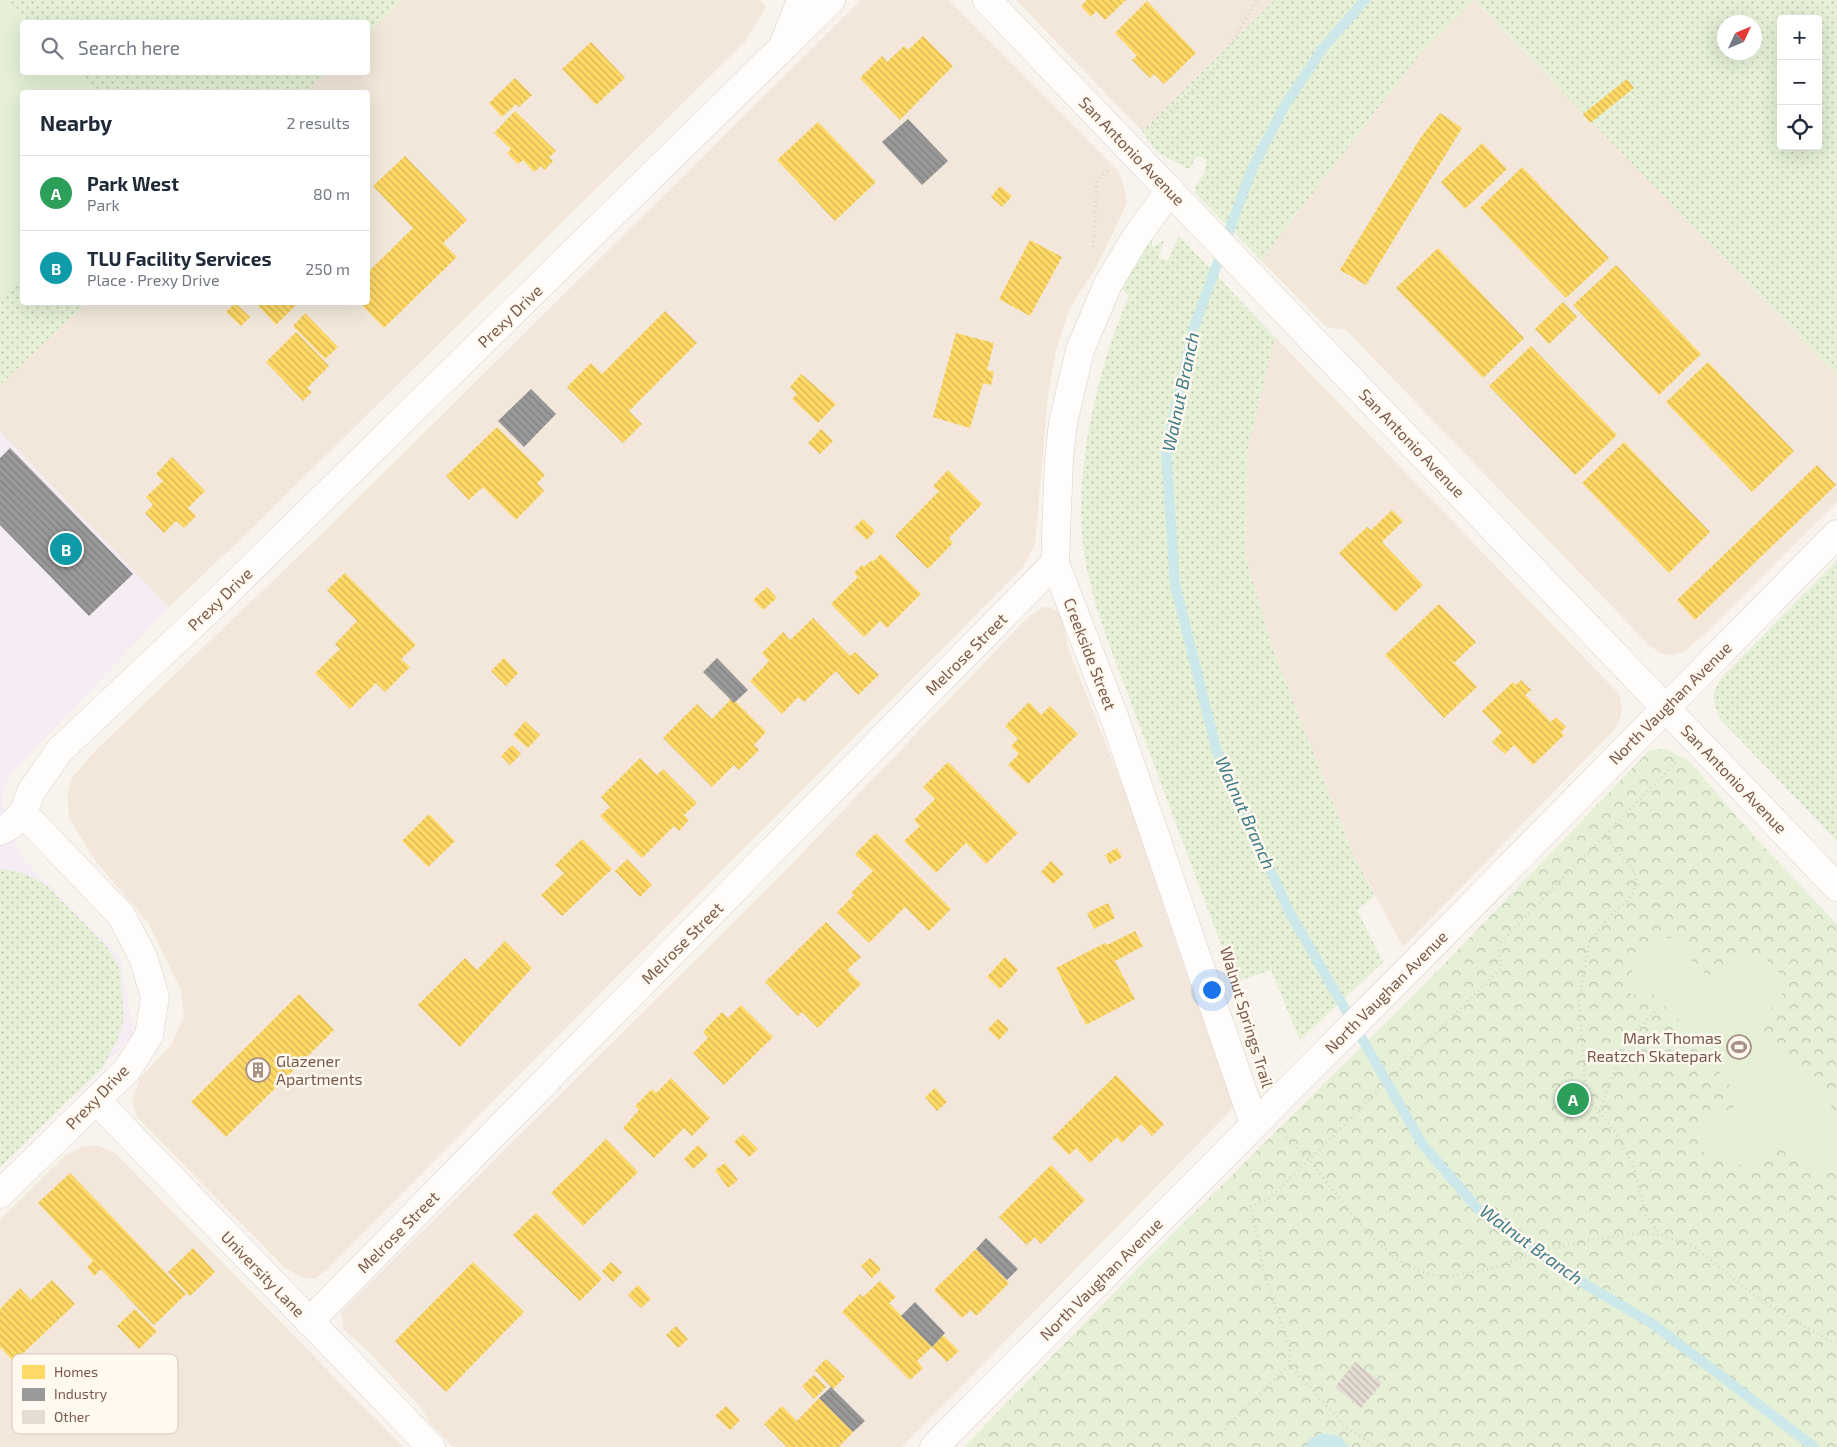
<!DOCTYPE html>
<html lang="en">
<head>
<meta charset="utf-8">
<style>
	body { margin:0; font-family:"Exo 2",sans-serif; background:#f2f2f3; color:#1f2937 }
	.controls { position:absolute; right:15px; top:15px; display:grid; overflow:hidden; border-radius:5px; box-shadow:0 5px 20px #0002 }
	.controls button { width:45px; height:45px; display:grid; place-items:center; padding:0; border:0; border-bottom:1px solid #e0e1e3; background:#fff; color:#1f2937; font:25px sans-serif }
	.compass { position:absolute; left:1717px; top:15px; width:45px; height:45px; border-radius:50%; background:#fff; box-shadow:0 5px 20px #0002; rotate:46deg }
	.you { position:absolute; left:1211px; top:989px; width:18px; height:18px; margin:-12px; border:4px solid #fff; border-radius:50%; background:#1a73e8; box-shadow:0 0 0 8px #1a73e833 }
	.badge { display:grid; place-items:center; width:32px; height:32px; border-radius:50%; background:#a69083; color:#fff; font-size:16px; font-weight:700 }
	.pin { position:absolute; translate:-50% -50%; border:2px solid #fff; box-shadow:0 1px 5px #0006 }
	.list { margin:0; padding:0; list-style:none }
	h2 { display:flex; justify-content:space-between; align-items:center; height:65px; margin:0; padding:0 20px; font-size:21px }
	h2 small { font-size:16px; font-weight:400; color:#747a83 }
	.list li { display:grid; grid-template-columns:32px 1fr auto; gap:15px; align-items:center; box-sizing:border-box; height:75px; padding:0 20px; border-top:1px solid #e0e1e3 }
	.list b { display:block; font-size:19px; white-space:nowrap }
	.list p { margin:0; font-size:16px; white-space:nowrap; color:#747a83 }
	.list em { font-size:16px; font-style:normal; color:#747a83 }
	.icon { flex:none; width:28px; height:28px; fill:none; stroke:currentColor; stroke-width:2; stroke-linecap:round; stroke-linejoin:round }
	.map { position:relative; flex:none; width:1837px; height:1447px; overflow:hidden }
	.search { position:absolute; background:#fff; box-shadow:0 5px 20px #0002; left:20px; top:20px; width:350px; height:55px; display:flex; align-items:center; gap:12px; box-sizing:border-box; padding:0 18px; border-radius:5px; color:#747a83; font-size:19px }
	.panel { position:absolute; background:#fff; box-shadow:0 5px 20px #0002; left:20px; top:90px; width:350px; height:215px; border-radius:5px }
	.map>svg:first-child { display:block }
	.residential { fill:#f2e7da }
	.education { fill:#f5ecf4 }
	.grass { fill:url(#grass-dots); fill-rule:evenodd }
	.forest { fill:url(#forest-crowns) }
	.pitch { fill:#e5f0d7 }
	.water { fill:#cde8ea }
	.homes { fill:url(#homes-back-hatch) }
	.industry { fill:url(#industry-back-hatch) }
	.lines { fill:none; stroke-linecap:round; stroke-linejoin:round }
	.stream { stroke:#cde8ea; stroke-width:10 }
	.building { fill:url(#building-back-hatch) }
	.minor-casing { stroke:#d8d0ca; stroke-width:29 }
	.tertiary-casing { stroke:#d8d0ca; stroke-width:29 }
	.path { stroke:#dcd3ce; stroke-width:3; stroke-dasharray:1 4; stroke-linecap:butt }
	.minor { stroke:#fefdfc; stroke-width:28 }
	.tertiary { stroke:#fefdfc; stroke-width:28 }
	.labels { text-anchor:middle; stroke-width:5; stroke-linejoin:round; paint-order:stroke }
	.street-label { font-size:16px; fill:#7a5a4a; stroke:#fff9f0 }
	.poi-label { font-size:16px; fill:#7a5a4a; stroke:#fff9f0; text-anchor:end }
	.water-label { font-size:18px; font-style:italic; fill:#3f7c87; stroke:#fff9f0 }
	.key { fill:#fff9f0; stroke:#d7c9be; stroke-width:1 }
	.key-label { font-size:14px; fill:#7a5a4a }
</style>
</head>
<body>
<div class="map">
<svg width="1837" height="1447" viewBox="0 0 1837 1447">
	<defs>
		<pattern id="grass-dots" width="8" height="8" patternUnits="userSpaceOnUse" patternTransform="scale(1.25)"><rect width="8" height="8" fill="#e5f0d7"/><path d="M2 2h.1M6 6h.1" fill="none" stroke="#bfc5b0" stroke-width="1.8" stroke-linecap="round"/></pattern>
		<pattern id="forest-crowns" width="20" height="18" patternUnits="userSpaceOnUse" patternTransform="scale(1.25)"><rect width="20" height="18" fill="#e5f0d7"/><path d="M2 6a3 3 0 1 1 6 0M12 15a3 3 0 1 1 6 0" fill="none" stroke="#bfc5b0"/></pattern>
		<pattern id="homes-back-hatch" width="6" height="6" patternUnits="userSpaceOnUse" patternTransform="scale(1.25)"><rect width="6" height="6" fill="#ffd966"/><path d="M-1 5l2 2M0 0l6 6M5-1l2 2" fill="none" stroke="#d3b356"/></pattern>
		<pattern id="industry-back-hatch" width="6" height="6" patternUnits="userSpaceOnUse" patternTransform="scale(1.25)"><rect width="6" height="6" fill="#999"/><path d="M-1 5l2 2M0 0l6 6M5-1l2 2" fill="none" stroke="#82807f"/></pattern>
		<pattern id="building-back-hatch" width="6" height="6" patternUnits="userSpaceOnUse" patternTransform="scale(1.25)"><rect width="6" height="6" fill="#e5dcd4"/><path d="M-1 5l2 2M0 0l6 6M5-1l2 2" fill="none" stroke="#bfb5ae"/></pattern>
	</defs>
	<rect width="100%" height="100%" fill="#f8f4ed"/>
	<g class="residential">
		<path d="M401 0H760L766 7 745 42 243 537 168 608 0 435V385L86 303 368 302V92H305L326 73 368 72V33Z"/>
		<path d="M861 0H949L1117 170 1122 180 1127 203 1096 268 1070 307 1056 350 1048 395 1035 544 1023 567 328 1268 315 1279 301 1277 285 1268 137 1117 132 1101 140 1078 171 1045 184 1017 181 990 149 924 97 863 69 818 67 796 72 778 95 751 333 523Z"/>
		<path d="M1016 0H1275L1142 131Z"/>
		<path d="M1474 0 1837 375V502L1702 637 1683 652 1673 655 1661 654 1648 644 1346 330 1326 327 1261 260 1424 49Z"/>
		<path d="M1275 337 1620 695 1622 709 1619 722 1613 731 1403 947 1352 852 1272 647 1245 555 1247 451Z"/>
		<path d="M1042 607 1052 608 1061 614 1069 651 1126 795 1184 967 1229 1086 1235 1106 902 1447H453L430 1423 422 1409 367 1350 344 1330 341 1312 786 870 1027 618Z"/>
		<path d="M83 1146H99L115 1153 403 1447H0V1220L65 1156Z"/>
	</g>
	<path class="education" d="M0 431 169 608 10 775 1 800 22 858 120 956 134 1035 0 1168Z"/>
	<g class="grass">
		<path d="M0 0H401L368 33V22H22V72L326 73 305 92H22V302L86 303 0 385Z"/>
		<path d="M1275 0H1837V375L1474 0 1424 49 1261 260 1195 193V187L1204 174 1206 159 1196 156 1190 168H1186L1157 152 1142 131ZM1781 19H1818V146H1781ZM1724 22H1754V52H1724Z"/>
		<path d="M1152 234V247L1164 240 1158 259 1168 260 1179 236 1275 337 1247 451 1245 555 1272 647 1352 852 1375 896 1357 910 1383 962 1300 1040 1271 970 1235 982 1106 636C1097 609 1088 581 1084 552 1073 472 1097 369 1129 296L1120 287Z"/>
		<path d="M1837 560V841L1722 721C1710 703 1711 690 1725 674Z"/>
		<path d="M0 869C18 871 32 875 47 886L108 948 120 970 124 1018 116 1043 102 1068 0 1167Z"/>
	</g>
	<path class="forest" d="M1658 749H1666L1689 761 1752 834 1837 924V1447H964L1139 1267 1425 984 1643 757 1648 751Z"/>
	<g class="pitch">
		<path d="M0 0H5L27 22H22V72L76 73 96 92H22V277L0 298Z"/>
		<path d="M1658 937 1689 939 1688 957 1706 974 1725 975 1742 958H1765L1783 977 1782 998 1764 1015V1037L1781 1057 1793 1061 1832 1104 1827 1117 1837 1128V1170L1816 1176 1799 1157 1797 1144 1785 1143 1759 1168 1712 1160 1702 1150V1130L1715 1115 1726 1116 1733 1109 1736 1092 1720 1075 1717 1060 1655 995H1631L1632 962Z"/>
	</g>
	<path class="water" d="M1321 1433 1341 1437 1349 1447H1304L1311 1438Z"/>
	<g class="homes">
		<path d="M1085 0H1126L1105 20 1096 11 1091 17 1081 6 1086 1Z"/>
		<path d="M1147 1 1196 53 1164 84 1154 74 1150 78 1132 60 1137 56 1115 33Z"/>
		<path d="M923 36 953 66 900 120 860 78 882 56 887 62 904 46 908 50Z"/>
		<path d="M591 42 625 78 596 105 562 69Z"/>
		<path d="M515 78 532 95 519 107 516 104 502 117 489 103Z"/>
		<path d="M1627 79 1634 88 1590 123 1583 114Z"/>
		<path d="M515 111 556 151 549 157 553 161 545 170 541 166 534 172 523 160 518 164 507 153 511 149 494 133Z"/>
		<path d="M1440 113 1462 128 1366 285 1340 270 1421 137Z"/>
		<path d="M818 122 876 182 835 221 777 160Z"/>
		<path d="M1482 143 1507 169 1465 209 1441 182Z"/>
		<path d="M405 156 467 220 443 243 457 257 384 328 359 302H368V272L413 228 373 186Z"/>
		<path d="M1522 167 1609 258 1566 298 1480 208Z"/>
		<path d="M1000 186 1012 196 1002 207 991 197Z"/>
		<path d="M1030 240 1062 257 1030 316 999 299Z"/>
		<path d="M1438 248 1524 338 1483 378 1396 288Z"/>
		<path d="M1616 265 1701 354 1659 395 1573 305Z"/>
		<path d="M255 302H296L297 304 276 325Z"/>
		<path d="M1563 302 1577 317 1549 344 1535 329Z"/>
		<path d="M235 303 250 317 241 326 226 312Z"/>
		<path d="M665 311 697 343 629 411 642 424 623 443 567 387 591 363 602 374Z"/>
		<path d="M305 313 338 347 325 359 293 326Z"/>
		<path d="M296 332 329 366 307 388 312 392 303 401 266 362Z"/>
		<path d="M956 333 994 343 987 370 994 372 991 385 983 383 970 428 933 417Z"/>
		<path d="M1531 346 1617 435 1575 475 1489 386Z"/>
		<path d="M1708 362 1794 451 1752 492 1666 402Z"/>
		<path d="M801 374 836 404 818 423 792 399 797 394 790 387Z"/>
		<path d="M497 427 545 475 537 483 544 491 516 520 483 487 469 500 446 476Z"/>
		<path d="M821 429 833 441 820 454 808 443Z"/>
		<path d="M1624 442 1710 532 1669 573 1582 483Z"/>
		<path d="M172 457 205 491 188 508 196 516 184 528 176 521 164 533 145 513 153 505 146 497 163 481 156 474Z"/>
		<path d="M1817 465 1836 485 1695 620 1677 600Z"/>
		<path d="M948 470 982 504 949 538 953 543 928 569 895 536 939 491 933 486Z"/>
		<path d="M1392 510 1403 521 1382 542 1423 585 1395 612 1339 553 1367 527 1371 530Z"/>
		<path d="M863 519 875 531 867 540 854 528Z"/>
		<path d="M881 554 921 594 887 628 880 621 864 637 831 604 858 577 854 573 862 565 864 567 872 560 873 562Z"/>
		<path d="M345 573 416 645 401 659 410 667 385 692 376 683 350 709 315 673 340 649 335 644 357 621 327 590Z"/>
		<path d="M767 587 777 598 763 610 753 600Z"/>
		<path d="M1439 604 1476 642 1454 663 1477 687 1444 718 1385 655Z"/>
		<path d="M813 618 850 656 855 652 879 675 858 695 836 671 804 702 798 697 782 714 750 681 769 661 762 653 783 632 790 640Z"/>
		<path d="M504 658 518 673 506 686 491 671Z"/>
		<path d="M1521 680 1531 690 1525 695 1551 722 1556 717 1566 727 1561 732 1564 735 1533 765 1514 745 1505 754 1492 742 1502 732 1482 711 1513 682 1516 685Z"/>
		<path d="M732 698 766 732 754 745 759 750 739 770 734 765 712 787 663 738 697 704 712 719Z"/>
		<path d="M1029 702 1041 715 1050 706 1078 734 1028 784 1008 765 1019 754 1011 746 1018 739 1005 726Z"/>
		<path d="M525 721 540 735 528 748 513 735Z"/>
		<path d="M512 745 521 754 510 765 501 756Z"/>
		<path d="M640 758 657 775 663 769 697 803 684 815 689 820 679 831 674 826 642 858 600 816 610 807 601 797Z"/>
		<path d="M948 762 1018 833 986 864 966 843 936 873 904 841 920 826 914 820 935 799 923 787Z"/>
		<path d="M429 814 455 841 428 867 402 841Z"/>
		<path d="M876 833 951 909 929 931 905 907 869 943 837 912 854 895 851 893 873 871 855 854Z"/>
		<path d="M582 839 612 869 562 916 541 895 564 873 555 865Z"/>
		<path d="M1117 848 1122 857 1110 864 1105 855Z"/>
		<path d="M627 859 652 885 640 897 615 871Z"/>
		<path d="M1051 861 1064 874 1053 884 1041 872Z"/>
		<path d="M1108 903 1115 918 1094 929 1087 913Z"/>
		<path d="M826 922 861 957 847 970 861 984 818 1028 802 1012 798 1016 765 982Z"/>
		<path d="M1135 931 1143 946 1115 961 1135 999 1086 1025 1056 968 1105 943 1107 945Z"/>
		<path d="M505 941 532 968 460 1047 418 1005 465 958 477 970Z"/>
		<path d="M1005 957 1018 970 1000 989 987 977Z"/>
		<path d="M299 994 334 1030 226 1137 191 1102Z"/>
		<path d="M741 1005 773 1037 724 1085 693 1053 708 1038 703 1032 722 1012 728 1018Z"/>
		<path d="M998 1019 1009 1029 999 1040 988 1029Z"/>
		<path d="M1116 1075 1164 1124 1152 1136 1141 1124 1122 1143 1117 1137 1090 1163 1076 1148 1069 1155 1052 1138Z"/>
		<path d="M671 1078 710 1118 692 1136 684 1128 654 1158 623 1128 639 1110 635 1106 652 1089 656 1093Z"/>
		<path d="M935 1088 947 1102 937 1111 925 1097Z"/>
		<path d="M743 1134 758 1149 749 1157 734 1142Z"/>
		<path d="M606 1139 638 1172 583 1226 551 1193Z"/>
		<path d="M698 1145 708 1155 693 1169 684 1159Z"/>
		<path d="M725 1163 738 1180 728 1188 715 1170Z"/>
		<path d="M1051 1165 1085 1200 1041 1244 1035 1237 1027 1245 999 1217Z"/>
		<path d="M70 1173 186 1294 154 1325 101 1269 94 1276 87 1267 93 1261 38 1203Z"/>
		<path d="M536 1213 602 1279 580 1301 513 1235Z"/>
		<path d="M193 1248 215 1272 190 1296 168 1272Z"/>
		<path d="M976 1249 1009 1283 976 1316 971 1310 962 1318 934 1290Z"/>
		<path d="M870 1258 881 1269 872 1278 861 1266Z"/>
		<path d="M473 1262 524 1312 446 1392 395 1341Z"/>
		<path d="M611 1262 622 1272 613 1282 602 1271Z"/>
		<path d="M52 1280 75 1304 14 1362 0 1347V1309L20 1288 31 1300Z"/>
		<path d="M880 1281 896 1297 889 1303 932 1347 943 1335 959 1351 947 1362 932 1347 917 1361 923 1368 910 1380 842 1312 860 1294 863 1297Z"/>
		<path d="M638 1285 651 1299 641 1308 628 1295Z"/>
		<path d="M135 1309 157 1331 139 1349 117 1326Z"/>
		<path d="M676 1326 688 1339 678 1348 666 1335Z"/>
		<path d="M826 1359 845 1377 833 1389 815 1370Z"/>
		<path d="M814 1375 826 1387 814 1399 802 1386Z"/>
		<path d="M819 1398 853 1432 839 1447H787L764 1424 782 1406 797 1421Z"/>
		<path d="M726 1406 740 1420 730 1430 715 1416Z"/>
	</g>
	<g class="industry">
		<path d="M908 119 948 161 922 185 882 142Z"/>
		<path d="M531 389 556 414 524 447 498 421Z"/>
		<path d="M10 448 133 574 89 616 0 525V458Z"/>
		<path d="M717 658 748 690 734 703 703 672Z"/>
		<path d="M986 1238 1018 1269 1007 1280 976 1249Z"/>
		<path d="M915 1302 945 1333 932 1347 901 1316Z"/>
		<path d="M831 1387 865 1421 853 1432 819 1398Z"/>
	</g>
	<g class="lines">
		<path class="stream" d="M1365 0 1323 48 1284 107 1252 169 1194 327 1166 450 1175 585 1217 752 1290 913 1423 1145 1478 1209 1536 1252 1588 1286 1653 1324 1814 1447"/>
	</g>
	<path class="building" d="M1355 1362 1382 1383 1361 1408 1335 1387Z"/>
	<g class="lines">
		<g class="minor-casing">
			<g id="minor">
				<path d="M987 0 1837 887"/>
				<path d="M785 41 801 0"/>
				<path d="M1170 190 1136 237 1108 284 1080 350 1063 423 1059 459 1055 563 1115 719 1254 1124"/>
				<path d="M0 831 10 826 23 813 31 792 59 751 219 600 831 0"/>
				<path d="M96 1100 431 1447"/>
				<path d="M0 1194 127 1070 149 1035 155 997 143 957 121 915 23 813"/>
				<path d="M309 1322 1055 563"/>
			</g>
		</g>
		<g class="tertiary-casing">
			<path id="tertiary" d="M934 1447 1414 964 1837 534"/>
		</g>
		<g class="path">
			<path d="M1152 128 1218 65 1257 0"/>
			<path d="M1093 247 1097 180 1108 170"/>
			<path d="M1604 835 1634 871 1637 884 1629 899 1610 916 1589 943 1579 999 1585 1081 1592 1103 1616 1133 1633 1165 1646 1215 1660 1234"/>
			<path d="M1235 966 1240 982"/>
			<path d="M1599 1111 1628 1038 1658 1009"/>
			<path d="M1286 1137 1309 1160 1369 1235 1392 1255 1409 1267 1427 1274 1450 1276 1490 1269 1536 1252 1590 1240 1631 1234 1661 1235 1693 1246 1762 1301 1837 1345"/>
			<path d="M1289 1365 1347 1428 1377 1447"/>
			<path d="M1221 1433 1289 1365 1290 1348 1264 1273 1251 1206 1267 1200 1309 1160 1502 967 1498 945 1676 762"/>
		</g>
		<use href="#minor" class="minor"/>
		<use href="#tertiary" class="tertiary"/>
	</g>
	<defs>
		<g id="stadium-ring" transform="scale(1.25)"><circle r="9.5" fill="#fff9f0" stroke="#a69083" stroke-width="1.5"/><path d="M0-5a6.5 5 0 1 0 0 10a6.5 5 0 1 0 0-10ZM-3.5-1.8h7v3.6h-7Z" fill="#a69083"/></g>
		<g id="building-ring" transform="scale(1.25)"><circle r="9.5" fill="#fff9f0" stroke="#a69083" stroke-width="1.5"/><path d="M-4-6H4V6H1V3H-1V6H-4ZM-2.5-4.3h1.7v1.8h-1.7ZM.8-4.3h1.7v1.8H.8ZM-2.5-1h1.7V.8h-1.7ZM.8-1h1.7V.8H.8Z" fill="#a69083"/></g>
	</defs>
	<g fill-rule="evenodd">
		<use href="#stadium-ring" x="1739" y="1047"/>
		<use href="#building-ring" x="258" y="1070"/>
	</g>
	<g class="labels">
		<g class="street-label">
			<text transform="translate(1132 151) rotate(46)" y="6">San Antonio Avenue</text>
			<text transform="translate(510 316) rotate(-44)" y="6">Prexy Drive</text>
			<text transform="translate(1412 443) rotate(46)" y="6">San Antonio Avenue</text>
			<text transform="translate(220 599) rotate(-44)" y="6">Prexy Drive</text>
			<text transform="translate(966 654) rotate(-45)" y="6">Melrose Street</text>
			<text transform="translate(1090 654) rotate(69)" y="6">Creekside Street</text>
			<text transform="translate(1670 703) rotate(-45)" y="6">North Vaughan Avenue</text>
			<text transform="translate(1734 779) rotate(46)" y="6">San Antonio Avenue</text>
			<text transform="translate(682 943) rotate(-45)" y="6">Melrose Street</text>
			<text transform="translate(1386 992) rotate(-45)" y="6">North Vaughan Avenue</text>
			<text transform="translate(1247 1017) rotate(73)" y="6">Walnut Springs Trail</text>
			<text transform="translate(97 1097) rotate(-46)" y="6">Prexy Drive</text>
			<text transform="translate(398 1232) rotate(-45)" y="6">Melrose Street</text>
			<text transform="translate(263 1274) rotate(46)" y="6">University Lane</text>
			<text transform="translate(1101 1279) rotate(-45)" y="6">North Vaughan Avenue</text>
		</g>
		<g class="poi-label">
			<text x="1722" y="1044">Mark Thomas<tspan x="1722" dy="18">Reatzch Skatepark</tspan></text>
			<text x="276" y="1067" text-anchor="start">Glazener<tspan x="276" dy="18">Apartments</tspan></text>
		</g>
		<g class="water-label">
			<text transform="translate(1181 392) rotate(-78)" y="6">Walnut Branch</text>
			<text transform="translate(1245 813) rotate(66)" y="6">Walnut Branch</text>
			<text transform="translate(1531 1245) rotate(36)" y="6">Walnut Branch</text>
		</g>
	</g>
	<rect x="12" y="1354" width="166" height="80" rx="8" class="key"/>
	<rect x="22" y="1365" width="23" height="14" fill="#ffd966"/>
	<rect x="22" y="1388" width="23" height="13" fill="#999"/>
	<rect x="22" y="1410" width="23" height="14" fill="#e5dcd4"/>
	<g class="key-label">
		<text x="54" y="1377">Homes</text>
		<text x="54" y="1399">Industry</text>
		<text x="54" y="1422">Other</text>
	</g>
</svg>
<div class="controls">
<button>+</button>
<button>−</button>
<button><svg class="icon" aria-label="locate" viewBox="0 0 24 24"><circle cx="12" cy="12" r="6"/><path d="M12 2v4M12 18v4M2 12h4M18 12h4"/></svg></button>
</div>
<svg class="compass" viewBox="-18 -18 36 36"><path d="M0-13l5 13h-10z" fill="#e53935"/><path d="M0 13l5-13h-10z" fill="#747a83"/></svg>
<div class="you"></div>
<div class="pin badge" style="left:1573px;top:1099px;background:#2e9e5b">A</div>
<div class="pin badge" style="left:66px;top:549px;background:#0f9aa8">B</div>
<div class="search"><svg class="icon" aria-label="search" viewBox="0 0 24 24"><circle cx="10" cy="10" r="6"/><path d="M15 15l6 6"/></svg>Search here</div>
<section class="panel">
<h2>Nearby<small>2 results</small></h2>
<ul class="list">
<li><span class="badge" style="background:#2e9e5b">A</span><div><b>Park West</b><p>Park</p></div><em>80 m</em></li>
<li><span class="badge" style="background:#0f9aa8">B</span><div><b>TLU Facility Services</b><p>Place · Prexy Drive</p></div><em>250 m</em></li>
</ul>
</section>
</div>
</body>
</html>
